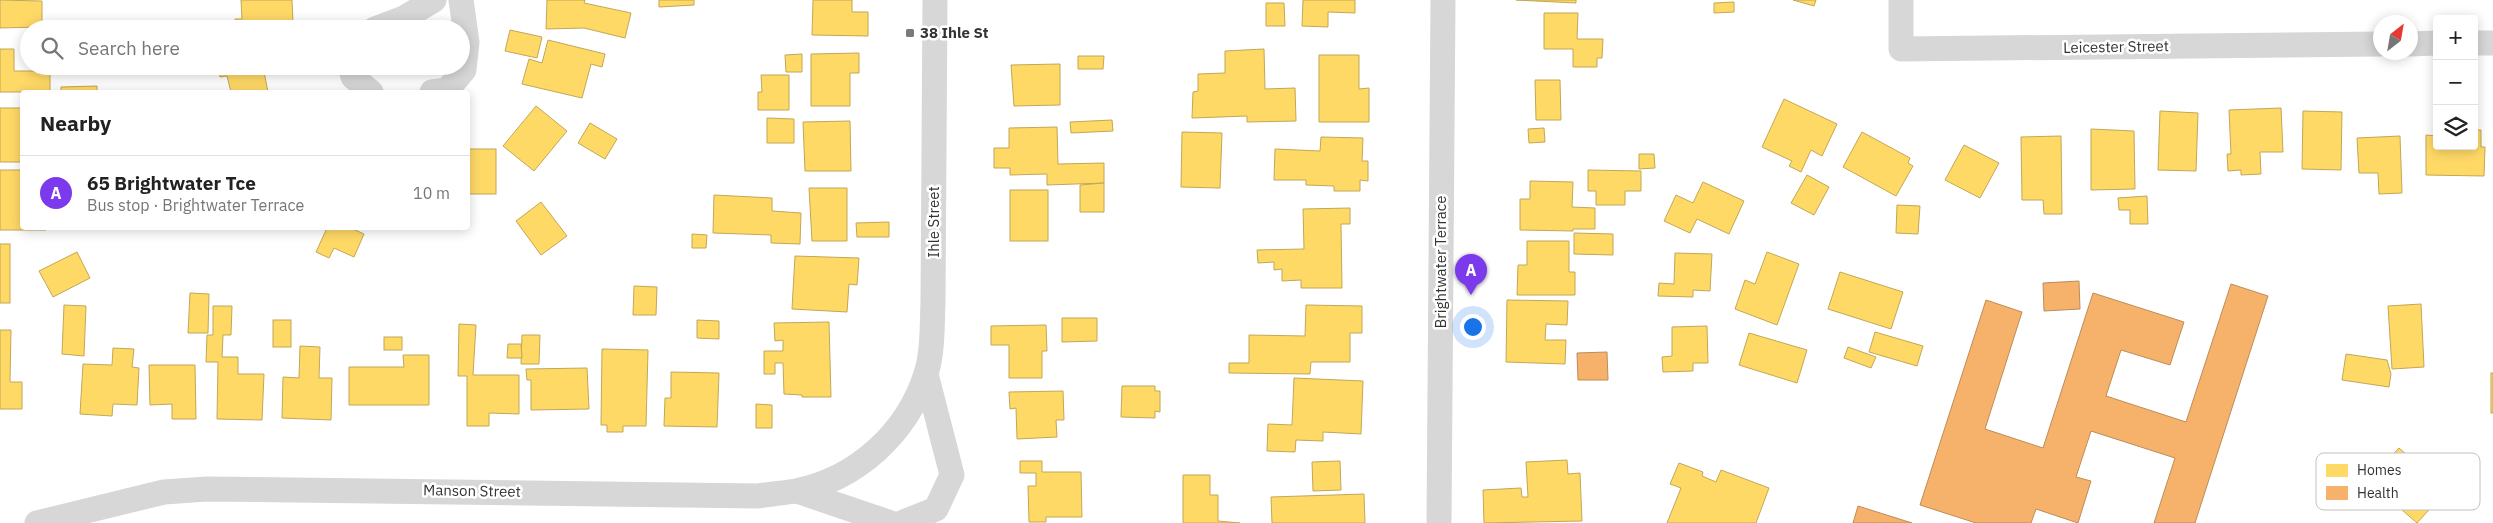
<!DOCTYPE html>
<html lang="en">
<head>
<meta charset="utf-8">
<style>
	body { margin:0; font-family:"IBM Plex Sans",sans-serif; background:#f2f2f2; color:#222 }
	.controls { position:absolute; right:15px; top:15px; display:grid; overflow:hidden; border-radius:5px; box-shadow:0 2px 12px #0003 }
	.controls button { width:45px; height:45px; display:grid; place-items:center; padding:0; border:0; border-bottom:1px solid #e0e0e0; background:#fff; color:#222; font:25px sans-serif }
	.compass { position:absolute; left:2373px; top:15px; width:45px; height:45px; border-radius:50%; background:#fff; box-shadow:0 2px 12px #0003; rotate:31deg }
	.you { position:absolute; left:1472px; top:326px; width:18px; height:18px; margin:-12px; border:4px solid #fff; border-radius:50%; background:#1a73e8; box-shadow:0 0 0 8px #1a73e833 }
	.badge { display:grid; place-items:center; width:32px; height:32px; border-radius:50%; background:#7c3aed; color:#fff; font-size:16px; font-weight:700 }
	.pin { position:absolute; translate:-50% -41px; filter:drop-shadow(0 1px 2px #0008) }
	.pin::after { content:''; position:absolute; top:26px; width:18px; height:15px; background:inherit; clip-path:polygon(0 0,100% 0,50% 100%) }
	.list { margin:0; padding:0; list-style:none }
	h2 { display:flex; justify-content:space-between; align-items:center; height:65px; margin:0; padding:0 20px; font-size:21px }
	h2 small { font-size:16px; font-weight:400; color:#767676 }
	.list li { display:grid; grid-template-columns:32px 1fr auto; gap:15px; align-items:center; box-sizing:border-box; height:75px; padding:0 20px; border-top:1px solid #e0e0e0 }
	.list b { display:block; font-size:19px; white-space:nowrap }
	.list p { margin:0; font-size:16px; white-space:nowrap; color:#767676 }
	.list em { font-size:16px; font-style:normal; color:#767676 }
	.icon { flex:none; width:28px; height:28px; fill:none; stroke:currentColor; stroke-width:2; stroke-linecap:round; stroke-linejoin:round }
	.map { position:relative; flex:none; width:2493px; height:523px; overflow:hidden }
	.search { position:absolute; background:#fff; box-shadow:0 2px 12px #0003; left:20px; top:20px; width:450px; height:55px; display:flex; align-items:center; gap:12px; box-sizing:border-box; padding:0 18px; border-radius:28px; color:#767676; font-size:19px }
	.panel { position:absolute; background:#fff; box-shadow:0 2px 12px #0003; left:20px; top:90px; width:450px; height:140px; border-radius:5px }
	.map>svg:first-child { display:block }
	.homes { fill:#ffd966; stroke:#c2a757 }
	.health { fill:#f6b26b; stroke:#bc8c5a }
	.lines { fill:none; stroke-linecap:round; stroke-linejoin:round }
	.street { stroke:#d7d7d7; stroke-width:25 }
	.poi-dot { fill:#7a7a7a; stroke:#fff; stroke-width:2 }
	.labels { text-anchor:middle; stroke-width:5; stroke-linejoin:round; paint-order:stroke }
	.poi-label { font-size:15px; font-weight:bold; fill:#333; stroke:#fff; text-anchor:start }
	.street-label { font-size:15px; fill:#333; stroke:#fff }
	.key { fill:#fff; stroke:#c2c2c2; stroke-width:1 }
	.key-label { font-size:14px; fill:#333 }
</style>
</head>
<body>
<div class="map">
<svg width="2493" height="523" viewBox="0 0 2493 523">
	<rect width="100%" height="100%" fill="#fff"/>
	<g class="homes">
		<path d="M0 0 42 1V27L0 28Z"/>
		<path d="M241 0H292L293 22H282V29H235V19H242Z"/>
		<path d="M547 0H585L584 3 631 13 625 38 584 28 546 29Z"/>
		<path d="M659 0H694V5L659 7Z"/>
		<path d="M813 0H852V12H868V36L812 35Z"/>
		<path d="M1303 0H1355V13L1328 12V27L1302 26Z"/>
		<path d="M1516 0H1576V3Z"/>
		<path d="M1793 0H1816L1814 6Z"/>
		<path d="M1734 2V12L1714 13V3Z"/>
		<path d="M1266 3H1284L1285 26H1266Z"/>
		<path d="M1544 13H1578L1577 39H1603L1602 58H1597V67H1573V49H1544Z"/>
		<path d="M510 30 542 37 537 58 505 51Z"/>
		<path d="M548 40 605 54 602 67 591 64 582 98 522 84 529 59 542 63Z"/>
		<path d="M0 49H14V71H50V92H0Z"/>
		<path d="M1264 49 1265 89 1295 88 1296 121 1247 122V116L1192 118 1193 92 1198 91V74L1225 73V51Z"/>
		<path d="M859 53V73H850V106H811V54Z"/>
		<path d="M802 54V72H786L785 55Z"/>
		<path d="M1319 55H1359V89L1369 88V122H1319Z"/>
		<path d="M1078 56H1104L1103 69H1078Z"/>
		<path d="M1060 64V105L1014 106 1011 65Z"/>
		<path d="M218 66H274V70L264 72 268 92H231L227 76 220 77Z"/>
		<path d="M761 75H789V110H758V92H762Z"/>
		<path d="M1535 80H1560L1561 120H1536Z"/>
		<path d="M97 86V92H61V87Z"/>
		<path d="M1784 99 1837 124 1822 156 1811 150 1801 172 1789 166 1792 161 1762 147Z"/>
		<path d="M536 106 567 131 534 171 503 146Z"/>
		<rect x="0" y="108" width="22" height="54"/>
		<path d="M2281 108 2283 152H2260L2261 174 2241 175V170L2228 171 2227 154H2231L2229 110Z"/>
		<path d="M2160 111 2198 113 2196 171 2158 170Z"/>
		<path d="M2303 111 2342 112 2341 170 2302 169Z"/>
		<path d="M767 118 794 119V143H767Z"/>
		<path d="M1112 120 1113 131 1071 133 1070 122Z"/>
		<path d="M850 121 851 171H805L803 122Z"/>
		<path d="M590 123 617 139 605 159 578 143Z"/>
		<path d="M1057 127 1058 164 1104 163V183L1047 185V174L1010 175V168H994V148H1009V128Z"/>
		<path d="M1544 128 1545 142 1529 143 1528 129Z"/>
		<path d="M2091 129 2134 131 2135 189 2091 190Z"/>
		<path d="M2474 130H2481V147H2485L2484 176 2426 175V135L2437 136V146H2474Z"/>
		<path d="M1182 132 1222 133 1220 188 1181 187Z"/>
		<path d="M1862 132 1910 158 1908 163 1913 166 1896 196 1843 167Z"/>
		<path d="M2061 136 2062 214H2044L2043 200H2022L2021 137Z"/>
		<path d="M2400 136 2402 193 2379 194 2378 173H2359L2357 138Z"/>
		<path d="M1321 137 1363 138 1362 161H1368V181L1360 180V191H1334V186L1306 185V180H1274L1275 149 1320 151Z"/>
		<path d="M1964 145 1999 163 1980 198 1945 180Z"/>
		<rect x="468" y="149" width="28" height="45"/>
		<path d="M1639 154H1654L1655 168 1639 169Z"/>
		<path d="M0 170H22V228H46V230H0Z"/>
		<path d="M1588 170 1641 171V191H1625V205H1596V191H1588Z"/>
		<path d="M1807 175 1829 187 1814 215 1791 203Z"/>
		<path d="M1530 181 1573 182 1572 207 1595 208V229H1573V231L1520 230V199H1530Z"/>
		<path d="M1703 182 1744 201 1729 234 1697 219 1690 233 1664 221 1676 195 1693 203Z"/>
		<path d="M1104 183V212H1080V185Z"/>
		<path d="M809 188H847V241H812Z"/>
		<rect x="1010" y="190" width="38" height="51"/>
		<path d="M714 195 772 198V211L801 213 800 244 771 243V235L713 233Z"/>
		<path d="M2147 196 2148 224H2130V210H2119L2118 198Z"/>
		<path d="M541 202 567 236 541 255 516 221Z"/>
		<path d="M1897 205 1920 206 1918 234 1896 233Z"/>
		<path d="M1350 208V224H1341L1342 288H1301V280L1282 281V269L1274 270V262L1258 263 1257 250 1304 249 1303 209Z"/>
		<path d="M889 222V237H857L856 223Z"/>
		<path d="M327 228H351L364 234 354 257 334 248 329 258 316 252Z"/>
		<path d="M1574 233 1613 234V255L1574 254Z"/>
		<path d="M692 234 707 235 706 248H692Z"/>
		<path d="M1527 241H1569V272H1575V295H1517L1518 265H1527Z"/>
		<rect x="0" y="244" width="10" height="59"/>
		<path d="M77 252 90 278 53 297 39 271Z"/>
		<path d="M1767 252 1799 264 1777 325 1735 309 1745 280 1755 284Z"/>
		<path d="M1675 253 1712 254 1710 291 1693 290V297L1658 296 1659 283 1674 284Z"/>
		<path d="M795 256 859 258 857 285 849 284 847 312 792 309Z"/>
		<path d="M1840 272 1903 292 1891 329 1828 309Z"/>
		<path d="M634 286 657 287 656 315H633Z"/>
		<path d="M190 293 209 294 208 333H188Z"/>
		<path d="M1507 300 1568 301 1567 325 1546 324 1545 340H1566L1565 364 1506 362Z"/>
		<path d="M2421 304 2424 367 2392 369 2388 306Z"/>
		<path d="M64 305 86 306 84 356 62 354Z"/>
		<path d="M1306 305 1362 306V333H1350V362H1311L1310 374 1229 373V363H1249V335L1305 336Z"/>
		<path d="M213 306H232L231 335H223L222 357H238V374H264L262 420 217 419 218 362H206L207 335H213Z"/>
		<path d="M1062 318H1097V341L1062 342Z"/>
		<rect x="273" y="320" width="18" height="27"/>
		<path d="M697 320 719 321V339L697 338Z"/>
		<path d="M829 322 831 397H802V395L784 394 783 363H775V374H764V351H783V340L775 341 774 323Z"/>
		<path d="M459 324 476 325 473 375H519V414L489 413V426H467V376H458Z"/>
		<path d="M1046 325 1047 351H1042V378H1009V345H991V326Z"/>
		<path d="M1707 326 1708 363H1693V371L1663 372 1662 357 1672 356V327Z"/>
		<path d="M0 330H11L10 382H22V409H0Z"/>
		<path d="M1875 332 1923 346 1917 366 1869 352Z"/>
		<path d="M1749 333 1807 350 1797 383 1739 365Z"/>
		<path d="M522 335H540L539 364H521Z"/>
		<rect x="384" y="337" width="18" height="13"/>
		<path d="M508 344H521L522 358H507Z"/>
		<path d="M300 346 320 347 319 378H332L331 420 282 418 283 377 299 378Z"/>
		<path d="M1848 347 1876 357 1871 368 1844 358Z"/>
		<path d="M113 348 134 349 132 367 139 368 137 405 113 404 112 416 80 414 83 364 112 365Z"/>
		<path d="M602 349 648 350 646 426H623V432H607V425H601Z"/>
		<path d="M2346 354 2387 360 2391 374 2389 387 2342 380Z"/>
		<path d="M403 355H429V405H349V367H404Z"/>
		<path d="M149 365H195L196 419H172V404L150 405Z"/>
		<path d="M587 368 589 409 531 410V380H527L526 369Z"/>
		<path d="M671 372 719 373 717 427 664 426 665 398H671Z"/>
		<rect x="2491" y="373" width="2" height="40"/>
		<path d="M1294 378 1363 381 1361 434 1323 432V441L1296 440 1295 452 1267 451 1268 424 1292 425Z"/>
		<path d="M1122 386H1155V391H1160V412L1155 411V418L1121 417Z"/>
		<path d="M1063 391 1064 420H1056L1057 437 1017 439 1016 408 1010 409 1009 392Z"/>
		<path d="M756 404 772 405V428H756Z"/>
		<path d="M2399 448 2447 490 2417 523 2370 482 2364 488 2353 478 2373 455 2384 464Z"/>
		<path d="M1567 460 1568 474 1580 473 1582 521 1484 523 1483 490 1521 488 1522 497H1528L1526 462Z"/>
		<path d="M1020 461H1042V472H1081L1082 517H1046V522H1029L1028 486H1036V473H1020Z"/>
		<path d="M1340 461 1341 490 1313 491 1312 462Z"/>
		<path d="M1679 463 1703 472 1702 476 1716 482 1721 470 1769 488 1756 523H1667L1681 488 1670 484Z"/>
		<path d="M1183 475H1210V495H1218V521L1240 523H1183Z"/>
		<path d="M1364 494 1365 523H1272L1271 497Z"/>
	</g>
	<g class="health">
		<path d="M2079 281 2080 309 2044 311 2043 283Z"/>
		<path d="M2231 284 2268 296 2195 523H2154L2175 458 2091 431 2076 477 2091 481 2078 523 2036 509 2031 523H1976L1920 505 1986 300 2022 312 1985 429 2043 448 2093 293 2184 322 2170 365 2121 350 2106 396 2186 422Z"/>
		<path d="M1607 352 1608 380H1578L1577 353Z"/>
		<path d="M1858 506 1912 523H1853Z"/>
	</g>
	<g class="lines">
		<g class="street">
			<path d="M1901 0V49L2380 44"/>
			<path d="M375 29 404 18 434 0"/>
			<path d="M2474 43H2493"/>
			<path d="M2410 44 2437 43"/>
			<path d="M350 66 353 77 371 92"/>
			<path d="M432 92 447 90 464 70 467 42 461 0"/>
			<path d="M797 491 891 523"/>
			<path d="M37 523 164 492 207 489 758 496C770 494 783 493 796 491 857 479 907 433 926 374 933 352 932 325 933 302L935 0"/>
			<path d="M901 523 936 509 952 475 926 374"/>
			<path d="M1439 523 1443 0"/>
		</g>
	</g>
	<rect class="poi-dot" x="905" y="28" width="10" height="10" rx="2.5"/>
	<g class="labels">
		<g class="poi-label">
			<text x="920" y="38">38 Ihle St</text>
		</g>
		<g class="street-label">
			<text transform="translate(2116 47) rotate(-1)" y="5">Leicester Street</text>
			<text transform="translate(934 222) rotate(-90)" y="5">Ihle Street</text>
			<text transform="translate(1441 262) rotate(-90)" y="5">Brightwater Terrace</text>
			<text transform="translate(472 491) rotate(1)" y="5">Manson Street</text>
		</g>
	</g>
	<rect x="2316" y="453" width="164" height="57" rx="8" class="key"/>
	<rect x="2326" y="464" width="22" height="13" fill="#ffd966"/>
	<rect x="2326" y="486" width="22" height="14" fill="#f6b26b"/>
	<g class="key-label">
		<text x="2357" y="475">Homes</text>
		<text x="2357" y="498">Health</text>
	</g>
</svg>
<div class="controls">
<button>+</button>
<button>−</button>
<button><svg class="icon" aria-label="layers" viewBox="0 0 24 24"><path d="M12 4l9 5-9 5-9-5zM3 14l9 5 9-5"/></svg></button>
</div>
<svg class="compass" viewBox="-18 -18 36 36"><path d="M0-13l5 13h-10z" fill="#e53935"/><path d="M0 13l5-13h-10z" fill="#767676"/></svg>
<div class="you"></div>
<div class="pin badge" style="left:1471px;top:295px">A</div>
<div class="search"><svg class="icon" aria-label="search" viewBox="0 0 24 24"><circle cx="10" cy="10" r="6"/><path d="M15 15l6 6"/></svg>Search here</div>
<section class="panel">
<h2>Nearby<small></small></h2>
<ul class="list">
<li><span class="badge">A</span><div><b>65 Brightwater Tce</b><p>Bus stop · Brightwater Terrace</p></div><em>10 m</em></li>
</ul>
</section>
</div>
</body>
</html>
